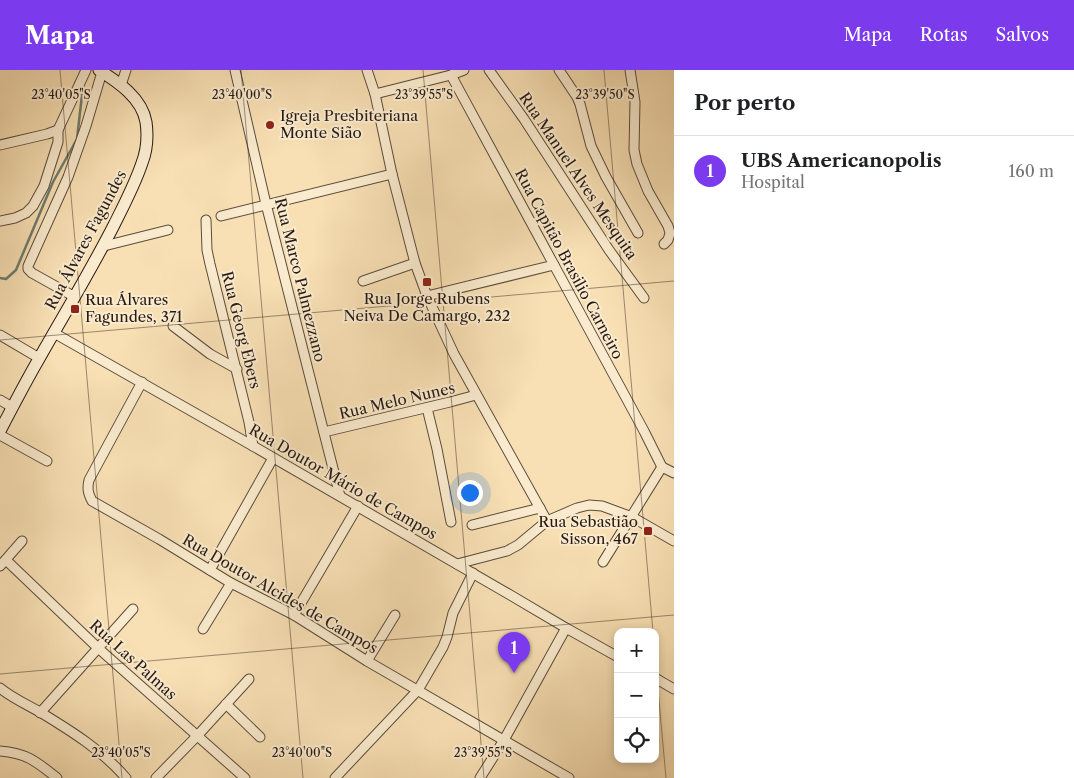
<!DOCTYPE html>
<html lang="pt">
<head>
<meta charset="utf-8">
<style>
	body { margin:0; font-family:"Libre Caslon Text",serif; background:#f2f2f2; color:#202124 }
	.controls { position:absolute; right:15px; bottom:15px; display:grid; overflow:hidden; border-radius:10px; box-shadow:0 2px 8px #0003 }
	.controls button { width:45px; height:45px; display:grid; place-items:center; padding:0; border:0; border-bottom:1px solid #e0e0e0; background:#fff; color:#202124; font:25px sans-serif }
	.you { position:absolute; left:469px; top:422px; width:18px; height:18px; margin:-12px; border:4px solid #fff; border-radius:50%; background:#1a73e8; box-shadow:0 0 0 8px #1a73e833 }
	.badge { display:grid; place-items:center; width:32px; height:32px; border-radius:50%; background:#7c3aed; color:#fff; font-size:16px; font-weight:700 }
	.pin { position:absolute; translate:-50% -41px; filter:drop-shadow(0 1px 2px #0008) }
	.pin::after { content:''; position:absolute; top:26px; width:18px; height:15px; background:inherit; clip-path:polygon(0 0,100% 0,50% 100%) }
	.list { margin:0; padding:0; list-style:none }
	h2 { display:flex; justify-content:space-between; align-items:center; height:65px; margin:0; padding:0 20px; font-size:21px }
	h2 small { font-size:16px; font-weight:400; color:#757577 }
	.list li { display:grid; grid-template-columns:32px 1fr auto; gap:15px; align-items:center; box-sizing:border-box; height:70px; padding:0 20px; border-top:1px solid #e0e0e0 }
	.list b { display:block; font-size:19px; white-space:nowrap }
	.list p { margin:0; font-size:16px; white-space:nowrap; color:#757577 }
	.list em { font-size:16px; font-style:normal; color:#757577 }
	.icon { flex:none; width:28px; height:28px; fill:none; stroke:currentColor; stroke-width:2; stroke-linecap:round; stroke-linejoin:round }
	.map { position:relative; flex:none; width:674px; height:708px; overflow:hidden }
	header { display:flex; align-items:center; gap:30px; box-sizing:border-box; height:70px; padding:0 25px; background:#7c3aed; color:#fff }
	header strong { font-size:24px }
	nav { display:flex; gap:28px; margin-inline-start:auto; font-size:18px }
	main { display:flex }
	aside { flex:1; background:#fff }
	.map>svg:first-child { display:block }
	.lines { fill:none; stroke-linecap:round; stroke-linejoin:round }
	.stream { stroke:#6e7c6f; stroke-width:2.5 }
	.street-casing { stroke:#5b4c3d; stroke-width:11 }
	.secondary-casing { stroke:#271a15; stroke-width:13 }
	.street { stroke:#faebce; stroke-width:9 }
	.secondary { stroke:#faebce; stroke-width:11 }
	.ticks { fill:none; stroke:#271a15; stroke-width:1; stroke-opacity:0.45 }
	.poi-dot { fill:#8f2418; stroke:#faebce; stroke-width:2 }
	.labels { text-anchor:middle; stroke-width:4; stroke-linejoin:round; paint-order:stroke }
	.poi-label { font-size:15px; fill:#271a15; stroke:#faebce; text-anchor:start }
	.street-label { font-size:15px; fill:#271a15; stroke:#faebce }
	.ticks-label { font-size:12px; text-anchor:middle; fill:#271a15; stroke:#faebce; stroke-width:4; stroke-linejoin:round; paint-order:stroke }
</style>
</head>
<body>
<header>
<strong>Mapa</strong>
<nav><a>Mapa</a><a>Rotas</a><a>Salvos</a></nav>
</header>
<main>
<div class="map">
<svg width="674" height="708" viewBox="0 0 674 708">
	<rect width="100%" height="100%" fill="#f8e0b4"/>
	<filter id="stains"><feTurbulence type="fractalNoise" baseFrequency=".004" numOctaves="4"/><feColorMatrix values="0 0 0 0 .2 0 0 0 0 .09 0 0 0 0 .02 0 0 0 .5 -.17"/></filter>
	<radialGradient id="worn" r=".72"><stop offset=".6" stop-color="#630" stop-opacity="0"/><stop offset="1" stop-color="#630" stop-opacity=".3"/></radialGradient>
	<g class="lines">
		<path class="stream" d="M0 208 6 209 16 200 53 112 77 69 83 16"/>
		<g class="street-casing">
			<g id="street">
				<path d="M235 0 266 134 340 426"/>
				<path d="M367 0 375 24 392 104 415 193 427 226 454 284 547 451"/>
				<path d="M489 0 524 49 609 180 644 228"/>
				<path d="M559 0 577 27 580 34 591 76 606 107 638 163"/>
				<path d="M630 0 635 32 634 80 637 94 648 121 668 156 670 163 668 170 664 174"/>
				<path d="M451 5 554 195 644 361 662 397"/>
				<path d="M121 15 126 0"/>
				<path d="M375 24 451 5 464 0"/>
				<path d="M0 75 47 64 58 60"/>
				<path d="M221 146 392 104"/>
				<path d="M206 150 207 180 210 194 249 352 253 376"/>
				<path d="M0 151 15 148 26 143 33 136 44 116 58 72V60L86 0"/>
				<path d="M104 176 168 160"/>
				<path d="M363 211 415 193"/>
				<path d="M427 226 554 195"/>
				<path d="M75 227 32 203 28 199V196L68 107 86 56 102 2"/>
				<path d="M173 256 210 284 237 299"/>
				<path d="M54 263 253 376 512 526 566 558 618 587"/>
				<path d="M0 265 39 288"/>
				<path d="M142 312 89 410C87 419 88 423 92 431L159 469 231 513 294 545 367 591 569 708"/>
				<path d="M0 330 12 337"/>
				<path d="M427 338 437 379 451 452"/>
				<path d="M324 362 450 332 476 325"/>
				<path d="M0 365 47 391"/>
				<path d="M662 397 674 403"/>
				<path d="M472 455 540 438"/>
				<path d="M6 490 98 578 245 708"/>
				<path d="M603 492 662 397"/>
				<path d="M457 494 507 481 518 475 547 451 577 438 589 435 602 436 632 447 674 471"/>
				<path d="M0 496 22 471"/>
				<path d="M210 500 273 388"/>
				<path d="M294 545 358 436"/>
				<path d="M203 559 231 513"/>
				<path d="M367 591 395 545"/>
				<path d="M655 608 674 619"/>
				<path d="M0 618C12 628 26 634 40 642 71 661 102 680 126 708"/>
				<path d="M226 634 260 667"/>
				<path d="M40 643 133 539"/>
				<path d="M0 681C27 683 37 692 57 708"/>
				<path d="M156 708 198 665 249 609"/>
				<path d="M335 708 418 620 443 577 447 567 453 543 473 503"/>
				<path d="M480 708 504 670 566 558"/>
			</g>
		</g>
		<g class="secondary-casing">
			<path id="secondary" d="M0 361C13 336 26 311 40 287 65 243 91 200 114 155 124 135 135 114 142 93 147 80 148 66 146 52 142 28 118 12 99 0"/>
		</g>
		<use href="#street" class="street"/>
		<use href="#secondary" class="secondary"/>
	</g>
	<path class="ticks" d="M60 0 122 708M241 0 303 708M423 0 484 708M604 0 653 562M0 270 674 211M655 586 666 708M0 604 674 545"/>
	<g class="poi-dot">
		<circle cx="270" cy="55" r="5"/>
		<rect x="422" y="207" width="10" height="10" rx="2.5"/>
		<rect x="70" y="234" width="10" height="10" rx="2.5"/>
		<rect x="643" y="456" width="10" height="10" rx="2.5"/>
	</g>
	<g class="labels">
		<g class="poi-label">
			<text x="280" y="51">Igreja Presbiteriana<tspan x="280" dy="17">Monte Sião</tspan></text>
			<text x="427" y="234" text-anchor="middle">Rua Jorge Rubens<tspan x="427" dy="17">Neiva De Camargo, 232</tspan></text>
			<text x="85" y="235">Rua Álvares<tspan x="85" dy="17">Fagundes, 371</tspan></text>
			<text x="638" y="457" text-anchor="end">Rua Sebastião<tspan x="638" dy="17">Sisson, 467</tspan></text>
		</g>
		<g class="street-label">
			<text transform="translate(578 106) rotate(56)" y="5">Rua Manuel Alves Mesquita</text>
			<text transform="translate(86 170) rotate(-62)" y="5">Rua Álvares Fagundes</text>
			<text transform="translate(569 194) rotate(62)" y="5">Rua Capitão Brasilio Carneiro</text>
			<text transform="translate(300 210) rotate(76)" y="5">Rua Marco Palmezzano</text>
			<text transform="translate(241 260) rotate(76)" y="5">Rua Georg Ebers</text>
			<text transform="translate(397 331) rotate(-13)" y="5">Rua Melo Nunes</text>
			<text transform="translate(343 412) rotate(30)" y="5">Rua Doutor Mário de Campos</text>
			<text transform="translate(280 524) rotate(30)" y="5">Rua Doutor Alcides de Campos</text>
			<text transform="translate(133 590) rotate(42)" y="5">Rua Las Palmas</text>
		</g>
	</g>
	<g class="ticks-label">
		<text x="61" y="29">23°40'05"S</text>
		<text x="242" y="29">23°40'00"S</text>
		<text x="424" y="29">23°39'55"S</text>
		<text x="605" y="29">23°39'50"S</text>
		<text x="121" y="687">23°40'05"S</text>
		<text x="302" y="687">23°40'00"S</text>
		<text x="483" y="687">23°39'55"S</text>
	</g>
	<rect width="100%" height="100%" filter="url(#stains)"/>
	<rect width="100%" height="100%" fill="url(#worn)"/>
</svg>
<div class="controls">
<button>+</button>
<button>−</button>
<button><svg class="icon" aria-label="locate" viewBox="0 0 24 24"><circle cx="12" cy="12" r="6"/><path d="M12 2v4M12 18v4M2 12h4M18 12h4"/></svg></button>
</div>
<div class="you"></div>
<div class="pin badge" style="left:514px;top:603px">1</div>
</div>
<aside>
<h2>Por perto<small></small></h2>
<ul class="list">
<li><span class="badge">1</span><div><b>UBS Americanopolis</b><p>Hospital</p></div><em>160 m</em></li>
</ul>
</aside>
</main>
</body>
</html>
